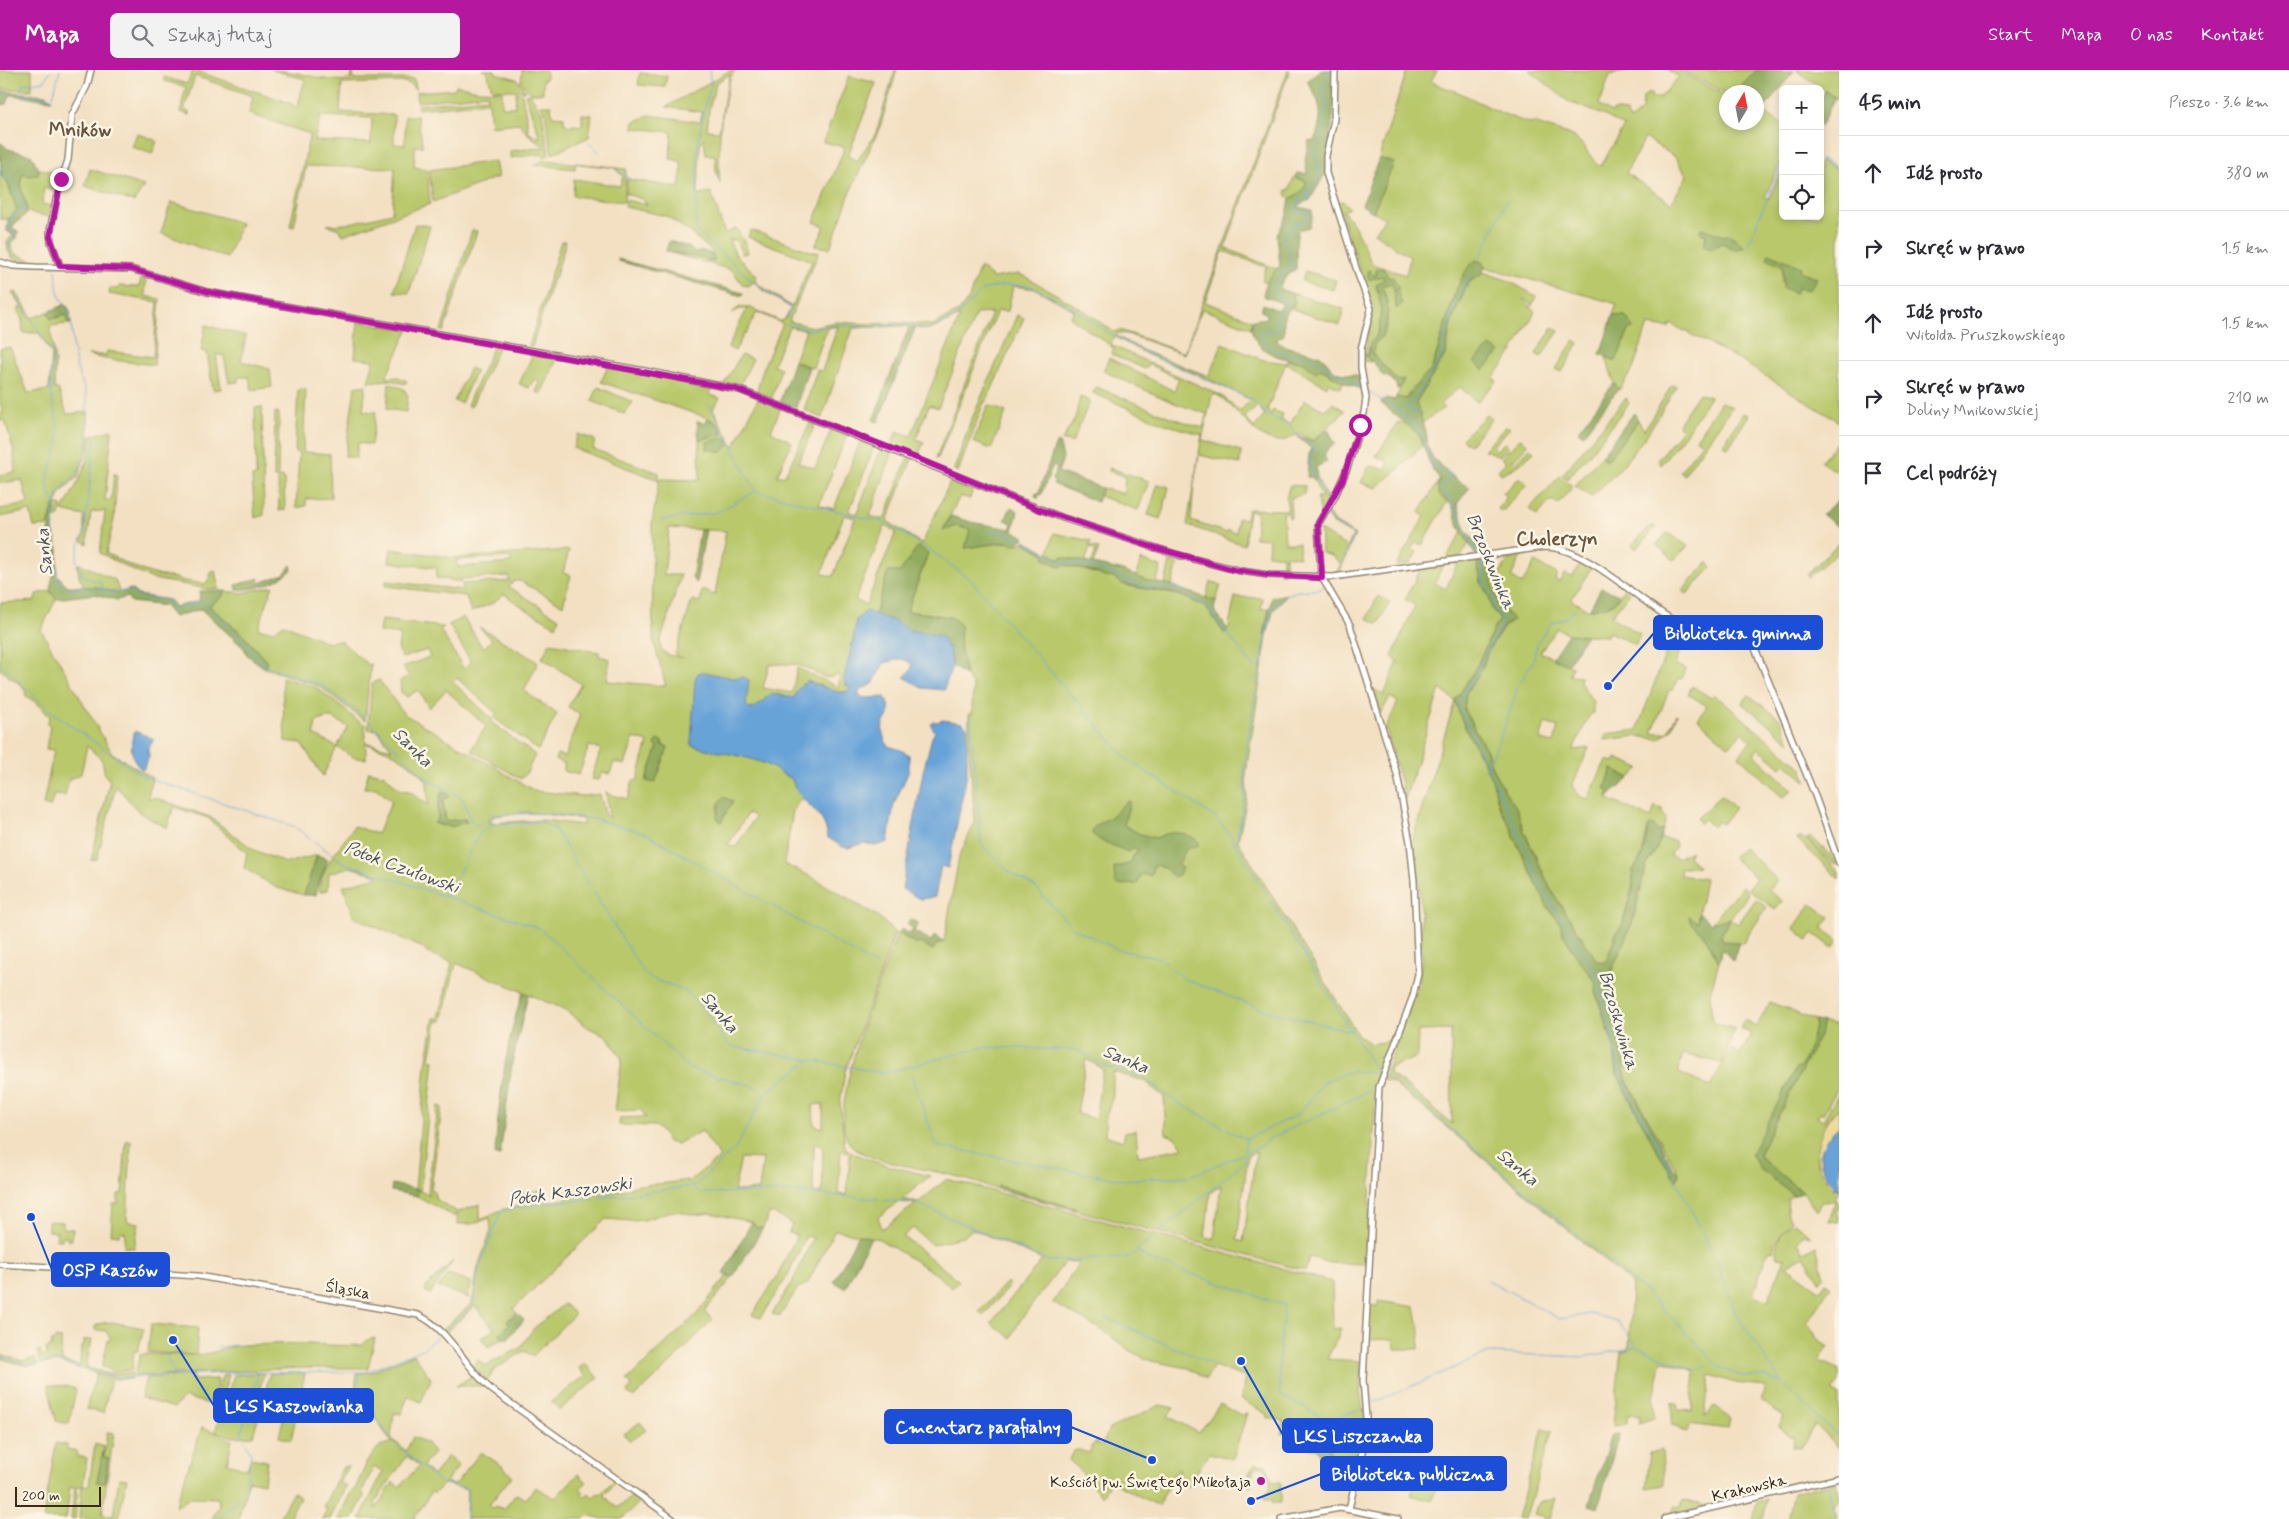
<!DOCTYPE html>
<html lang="pl">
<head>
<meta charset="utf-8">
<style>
	body { margin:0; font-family:Mynerve,sans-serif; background:#f2f2f3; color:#2b2b33 }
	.controls { position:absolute; right:15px; top:15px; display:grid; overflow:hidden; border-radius:8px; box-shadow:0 2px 8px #0003 }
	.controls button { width:45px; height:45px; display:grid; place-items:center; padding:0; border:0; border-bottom:1px solid #e1e1e2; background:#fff; color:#2b2b33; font:25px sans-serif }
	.compass { position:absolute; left:1719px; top:15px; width:45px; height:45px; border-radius:50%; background:#fff; box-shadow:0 2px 8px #0003; rotate:10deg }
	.scale { position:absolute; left:15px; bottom:12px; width:86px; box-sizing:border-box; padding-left:5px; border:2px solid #3b2a1e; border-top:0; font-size:14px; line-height:18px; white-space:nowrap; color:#3b2a1e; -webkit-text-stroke:4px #fcf5e5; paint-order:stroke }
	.stop { position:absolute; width:15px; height:15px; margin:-11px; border:4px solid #b5179e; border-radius:50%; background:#fff }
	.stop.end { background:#b5179e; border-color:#fff; box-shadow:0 1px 5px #0008 }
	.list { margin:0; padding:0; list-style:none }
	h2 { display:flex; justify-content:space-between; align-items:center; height:65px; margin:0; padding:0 20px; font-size:21px }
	h2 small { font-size:16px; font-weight:400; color:#7c7c81 }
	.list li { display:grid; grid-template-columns:32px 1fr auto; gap:15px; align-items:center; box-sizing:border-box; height:75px; padding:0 20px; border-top:1px solid #e1e1e2 }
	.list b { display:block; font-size:19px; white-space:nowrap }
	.list p { margin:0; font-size:16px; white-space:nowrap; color:#7c7c81 }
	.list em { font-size:16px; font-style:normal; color:#7c7c81 }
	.icon { flex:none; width:28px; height:28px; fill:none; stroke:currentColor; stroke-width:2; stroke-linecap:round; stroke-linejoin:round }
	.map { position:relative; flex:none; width:1839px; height:1449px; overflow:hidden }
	header { display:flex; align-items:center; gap:30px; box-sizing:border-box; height:70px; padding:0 25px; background:#b5179e; color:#fff }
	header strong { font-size:24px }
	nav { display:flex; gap:28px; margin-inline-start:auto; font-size:18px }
	.search { width:350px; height:45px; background:#f2f2f3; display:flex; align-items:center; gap:12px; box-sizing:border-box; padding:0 18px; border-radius:8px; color:#7c7c81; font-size:19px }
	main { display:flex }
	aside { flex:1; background:#fff }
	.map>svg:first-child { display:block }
	.green { fill:#b8c86a; stroke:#7a7944; fill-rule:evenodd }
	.forest { fill:#92ac5e; stroke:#666b3e }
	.sand { fill:#eeda9e; stroke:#94825e }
	.water { fill:#68a3d8; stroke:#52667b }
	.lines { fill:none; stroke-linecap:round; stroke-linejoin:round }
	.stream { stroke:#68a3d8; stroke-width:1 }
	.secondary-casing { stroke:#978570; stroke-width:8 }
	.secondary { stroke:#fff; stroke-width:5 }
	.route { stroke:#b5179e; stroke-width:6 }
	.poi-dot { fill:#b5179e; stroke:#fcf5e5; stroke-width:2 }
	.labels { text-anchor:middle; stroke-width:5; stroke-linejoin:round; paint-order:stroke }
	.street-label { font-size:16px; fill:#3b2a1e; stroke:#fcf5e5 }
	.poi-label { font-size:16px; fill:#3b2a1e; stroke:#fcf5e5; text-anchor:end }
	.water-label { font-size:18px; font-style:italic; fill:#4b545f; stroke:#fcf5e5 }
	.quarter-label { font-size:19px; font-weight:bold; fill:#6b553e; stroke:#fcf5e5 }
	.leader { fill:none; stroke:#1d4ed8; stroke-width:2 }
	.callout-dot { fill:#1d4ed8; stroke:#fcf5e5; stroke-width:2 }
	.callout { fill:#1d4ed8; stroke:#1d4ed8; stroke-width:2 }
	.callout-label { font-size:18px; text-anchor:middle; font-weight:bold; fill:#fff }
</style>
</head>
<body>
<header>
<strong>Mapa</strong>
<div class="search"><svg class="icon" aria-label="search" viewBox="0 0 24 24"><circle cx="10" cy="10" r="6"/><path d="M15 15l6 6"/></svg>Szukaj tutaj</div>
<nav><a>Start</a><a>Mapa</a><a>O nas</a><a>Kontakt</a></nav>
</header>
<main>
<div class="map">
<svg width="1839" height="1449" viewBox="0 0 1839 1449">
	<rect width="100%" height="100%" fill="#fcf5e5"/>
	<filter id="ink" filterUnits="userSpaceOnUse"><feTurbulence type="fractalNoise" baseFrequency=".02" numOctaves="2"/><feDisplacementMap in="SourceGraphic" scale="10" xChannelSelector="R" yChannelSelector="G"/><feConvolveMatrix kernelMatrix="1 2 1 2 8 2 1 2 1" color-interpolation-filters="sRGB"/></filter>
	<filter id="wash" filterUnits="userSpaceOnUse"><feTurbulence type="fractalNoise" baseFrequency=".0096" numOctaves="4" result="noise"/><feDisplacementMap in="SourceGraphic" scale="20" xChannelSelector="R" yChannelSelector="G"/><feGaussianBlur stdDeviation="1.12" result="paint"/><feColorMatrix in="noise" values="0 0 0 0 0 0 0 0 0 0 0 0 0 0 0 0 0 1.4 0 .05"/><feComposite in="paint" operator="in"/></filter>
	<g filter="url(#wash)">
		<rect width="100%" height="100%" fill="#f3e0c3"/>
		<g class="green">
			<path d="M0 0H32V20L0 19Z"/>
			<path d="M189 0H200L199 2 290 33 297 38 305 9 272 0C299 0 322 13 350 10L354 0 353 9H414L416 18 414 19 412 15 404 12 342 14 340 42 394 45V74L405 75V46H417L423 76H415L414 97 427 99 430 134 343 165 339 159 327 155 346 154 392 143 395 98 306 96 294 157 290 156 310 64 249 44 253 26 195 6 184 40 189 42V45L180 42 186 17 164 11V7L187 14 193 1ZM321 46 372 48 371 73 314 71Z"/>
			<path d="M482 0H495V3L517 9 526 21 492 19 487 1Z"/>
			<path d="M522 0H546V9H543V23H531L521 12Z"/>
			<path d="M731 0H736C720 13 717 93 720 114L716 101 715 85H706L704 68 700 75 698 126 711 122 725 164 736 158 745 173 748 183 742 184 736 170H729L736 185 757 206 755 211 758 214 792 237 812 191 748 167 751 160 813 182H819L789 251 812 257 835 252 868 254 900 253 933 255 958 242 965 234 969 228 980 197 993 208 1018 204 1026 207 1085 241 1114 262 1120 260 1184 283 1288 0H1290L1225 178 1277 199 1265 213 1262 211 1266 197 1223 181 1205 232 1253 250 1251 258 1202 239 1184 284 1127 264 1118 263 1116 266 1146 282 1209 306 1222 273 1263 290 1286 293 1287 290C1309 293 1324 300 1343 312L1340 318 1328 312 1327 317 1286 293 1267 340 1271 345 1273 340 1283 344 1281 350 1290 354 1305 330 1324 340 1333 333 1345 341 1313 371 1299 364C1292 366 1286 371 1281 371 1256 375 1238 335 1215 324L1212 325 1202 370 1241 381 1240 394 1199 385 1194 412 1191 451 1227 463 1228 460 1236 463 1238 448 1246 449 1248 439 1288 440 1286 428 1290 415 1305 416 1304 424 1290 428 1291 447 1289 448 1288 443H1283L1285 473H1299V487L1286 485 1284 503H1281L1283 486 1268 484 1269 469 1255 468 1257 442 1249 441 1244 475 1187 455 1202 365 1165 354 1093 323 1096 317 1170 347 1203 358 1207 344 1174 333 1103 301 1109 288 1174 321 1179 309 1148 294 1145 299 1111 284 1114 279C1100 266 1084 259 1070 247L1074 240 1036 219 1013 216 1008 241H997L938 388H936L992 243 976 244 938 338 929 335 916 369 924 372 918 386 891 376 897 361 911 366 960 246 930 260 902 256 853 258 822 348 804 340 817 300 822 301 838 256 827 258 813 298 794 291 806 260 789 257 773 295 781 298 772 328 756 323 765 293 783 254 757 242 746 264H744L735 281 728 277 747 239H740L732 243 738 238 743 236 753 239 780 251 784 250 791 238 762 220 754 212 748 216 743 215 732 200 671 183 703 187 709 192 715 191 712 184 713 182 687 160 666 146 625 137 626 130 647 135 642 129 626 124 627 109 679 118 682 98 680 91 670 89 672 62 633 58 634 52 649 45 700 52 702 42 666 37ZM730 4 719 61 707 60 709 39 716 13ZM1115 267 1148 285 1198 304 1251 330 1240 341 1222 326 1113 276 1111 272ZM1258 336 1265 345 1254 358 1245 347Z"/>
			<path d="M895 0H897L895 7 880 57 851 120 830 178 815 176 824 159V156L814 152 845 77 823 72 849 6 876 13 848 86 857 91 876 63Z"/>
			<path d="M1407 0H1437L1431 11C1441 17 1450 19 1460 23 1484 34 1506 47 1532 54L1534 52C1547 60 1569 60 1581 73 1588 81 1591 90 1601 96L1624 56 1601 44 1569 32 1529 0H1632L1610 5 1599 35 1611 43 1616 40 1626 43 1630 50 1642 40 1643 27 1650 22 1652 28H1660L1679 7 1668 0H1677L1726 26V52H1756L1757 37 1783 55V86L1765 127 1769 129 1783 97V146H1820V91L1839 99V352L1738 289 1671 254 1669 258 1648 255 1633 299 1619 320 1614 313 1606 287 1616 291 1629 260 1625 246 1613 245 1617 234 1485 197 1482 192 1456 221 1431 301 1411 320 1406 329 1396 327 1400 320 1399 312 1372 285 1375 273C1387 267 1389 245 1387 232 1386 226 1383 221 1382 216L1391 212 1394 218 1395 235 1402 234C1392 217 1396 212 1376 200V205L1367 206H1383L1384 209 1376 216C1381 231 1385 251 1376 266 1373 273 1375 266 1371 272 1368 277 1370 282 1365 286L1371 292 1363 291 1373 238 1337 132 1343 131 1349 138 1343 141 1354 155 1372 194 1406 205 1410 187 1374 163 1385 148 1373 142 1393 94 1379 88ZM1645 68 1675 87 1687 106 1671 133 1626 103ZM1783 196 1800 197 1799 201 1816 207 1798 218 1795 222 1782 212Z"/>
			<path d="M1681 0H1757L1735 22 1726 23Z"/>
			<path d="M1796 0H1839V30Z"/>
			<path d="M640 3 667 6 665 17 638 15Z"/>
			<path d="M456 15 478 20 502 21V37H515L516 22 522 24 529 63 540 68 525 24H530L542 42 549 85 544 87 542 84 510 88V81L545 77 528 64 519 53 491 56 489 32 418 39 417 35 488 28 487 24 417 32 416 22 455 19Z"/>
			<path d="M540 35H551L552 46 564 47V53L571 57 572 55 582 56V44L592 45 589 67 552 84 545 42Z"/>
			<path d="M137 63 157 71 152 84 132 77Z"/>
			<path d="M545 90 626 99 624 132 573 126 574 109 620 116 623 106 613 97 576 93 575 99 535 95Z"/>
			<path d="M495 91 498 107 433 132 429 100Z"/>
			<path d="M39 99 60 103 55 120 44 118 42 134 52 136 50 147 26 142 20 112 23 103 38 105Z"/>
			<path d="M90 99 144 116 134 132 85 116Z"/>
			<path d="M0 100 1 106 7 111 17 140 8 149H0Z"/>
			<path d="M1294 107 1306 111C1305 121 1298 124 1290 129L1287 126 1286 120H1289Z"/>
			<path d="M171 132 241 153 227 188 161 163Z"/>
			<path d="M415 154 430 156 409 223 394 222Z"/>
			<path d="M472 160 477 161 444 261H441Z"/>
			<path d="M14 165 17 168 10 173 14 183 30 190 52 193 54 190 55 195 17 194 8 181 7 171Z"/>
			<path d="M561 171H566L555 209 553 208 532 277 529 276Z"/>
			<path d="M1305 201 1336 210 1333 220 1302 211Z"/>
			<path d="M1483 202 1507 210 1536 226 1532 236 1524 229 1523 230 1535 242 1510 286 1493 308 1497 311 1477 332 1460 317 1440 334 1444 338 1422 353 1416 332 1446 283 1450 256 1465 219 1469 212Z"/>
			<path d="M141 209H146L145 226 160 229 154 295 105 289 88 285H106L107 281 153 287 158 232 109 224 110 218 118 219 119 216 139 217Z"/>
			<path d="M16 222 32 248 48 242 51 249 66 245 68 254 50 256 55 291 54 319H58L67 344 88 342V377L77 409 76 408 60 424 56 434 62 436 58 448 54 449 56 435H54L48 456 34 457 30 441 0 447V439L28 434 22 410 0 413V405L15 402 14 382 5 350 0 351V345L3 344 0 333V279L10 277 28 323 49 320 52 284 39 263H23L22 250 17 239 22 237 12 223Z"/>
			<path d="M1291 223 1344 239 1340 255 1292 239 1295 232Z"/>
			<path d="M1017 245 1024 248 986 332H984L958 402 954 400 971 351Z"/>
			<path d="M358 251 408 260 386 308 398 307 407 311 405 314 390 310 368 312 374 290 355 288Z"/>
			<path d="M206 255 246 266 241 291 270 299 272 317 252 320 249 307H238V312L229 313 224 286 216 284 221 319 213 320 207 282 201 281Z"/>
			<path d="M1553 257 1559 261 1541 287 1536 284Z"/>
			<path d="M1574 270 1579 273 1562 302 1556 299Z"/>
			<path d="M494 275 499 276 471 337 467 335Z"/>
			<path d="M534 282 558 287 541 324 536 322 540 312 534 309 529 318 519 314Z"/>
			<path d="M741 285 753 289 739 317 724 314Z"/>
			<path d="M608 296 713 315 710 325 720 328 713 339 734 377 758 329 781 337 771 361 792 372 777 406 785 405 812 349 816 352 798 393 815 398 832 358 848 363 819 435 834 439 861 369 875 374 849 442 857 444 882 376 893 381 870 446 884 450 908 387 912 389 887 451 922 474 950 412 972 421 970 429 960 426 943 460 957 456 971 460 966 478 1007 472 1015 475 1024 472C1052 490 1080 501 1112 507 1118 508 1120 513 1125 515 1147 521 1191 523 1206 538 1213 544 1219 555 1224 563L1228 560 1235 527 1263 528 1261 539 1269 538 1264 565 1267 566 1246 703 1247 728 1238 771 1358 965 1371 974 1394 970 1379 1010 1376 1023 1366 1194 1331 1193 1309 1187 1306 1201 1075 1140V1138L998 1116 997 1119C982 1115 964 1108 951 1105 928 1099 872 1093 853 1077 819 1049 885 900 898 863L916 874 921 873 933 880 938 873 944 871 959 787 975 752 969 678V644H972L973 616 966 606 962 588 960 575 961 556C944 542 928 545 907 541L926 490 918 477 900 503 888 502 875 545 866 541 855 560 844 608 851 618C842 627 829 619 818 614 814 612 807 614 802 614L794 629 778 624 766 627 763 634 750 640 746 635 748 610 743 607 733 608 696 606 691 675C716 683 744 684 768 695 777 699 783 706 792 709L794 716 802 727 793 741 784 794 812 807 879 847 895 863 845 1002 840 1033 845 1078C870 1094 901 1098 930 1106L902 1129 919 1132 947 1109 1332 1212 1333 1259 1341 1258 1338 1267 1327 1289 1361 1291 1360 1320 1366 1357 1353 1407 1323 1408 1319 1383 1325 1384 1330 1381 1295 1356 1314 1372 1319 1379 1298 1376 1299 1367 1281 1364 1284 1351 1268 1348V1345L1241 1329 1246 1308 1214 1296 1206 1309 1188 1298 1151 1291 1130 1281 1105 1262 1053 1233 1079 1192H1065L1021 1249 1011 1268 991 1253 1042 1190 973 1159 964 1166 932 1175 913 1158 903 1166 959 1211 952 1218 936 1204 879 1169 835 1160 807 1214 798 1218 780 1246 772 1244 793 1211 813 1168 806 1166 787 1207 760 1248 752 1245 777 1207 797 1165 788 1163 792 1154 775 1144H769L763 1158H757L752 1152 710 1143 696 1145 676 1141 668 1142 644 1150 632 1151 606 1149 513 1239 517 1243 507 1251 509 1254 499 1264 503 1268 488 1277 481 1268 494 1259 475 1236 445 1263 442 1260 472 1233 478 1197 491 1160 490 1148 472 1154H457L458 1142 480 1134V1149L504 1139 519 1136V1123L545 1120V1132L567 1129V1120L604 1123 627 1119 638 1115 668 1113 687 1110 688 1112 720 1087 702 1061 677 1074 667 1072 663 1063 655 1056 619 1055 620 1048 646 1047 641 1040 615 1041 622 989 607 966 589 958 565 940 456 893 442 951H437L430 989 434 990 420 1121 430 1126 428 1122 438 1036 442 1037 431 1120 435 1122V1129L456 1141 455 1147 417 1126 418 1120 415 1119 426 995 434 948H439L452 892 427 883 423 878 354 847 343 816 378 807 377 805 350 797 329 803 328 820 320 822C319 797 342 776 354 756L377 764 392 731 376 718H364L369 701 385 705 400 720 410 721 428 735 427 711C407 690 396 682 367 674V673L392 679 377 660 368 659 372 613 379 610 404 644 535 721 583 726 600 724 605 744 609 748 606 721 608 724 628 729 633 710 637 711 648 672 634 668 625 695 614 692 610 704 602 703 599 710 591 709 601 679 589 676 579 705 563 701 565 694 555 690 557 684 565 687 580 644 568 637 581 614 542 588 550 573 599 582V586L610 589 607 611 666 616 653 569 652 453 659 410 573 378 578 364 595 370 593 379 659 403V409L700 410 699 370 723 363 718 354 708 348 601 312ZM844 445 855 448 833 507 822 503ZM885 456 896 462 866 535 855 530ZM669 458 726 461 715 525 702 520 700 532 692 530 675 585 683 588 668 585 661 580 660 573 681 505H664ZM779 594C787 594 797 594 804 597 817 602 825 613 838 604L840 609 838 617 797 598 792 623 763 618 769 595ZM662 675 668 678 646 710 658 677ZM442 721 446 751 465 749 442 756 434 753 438 750V736ZM527 742 583 749V755L542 750 489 753 494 746ZM748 743 755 747 736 777 728 775ZM1086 989 1103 999 1095 1049 1077 1044ZM1113 1002 1145 1011 1164 1027 1166 1064 1176 1068 1183 1078 1138 1086 1136 1060 1125 1062 1123 1071 1105 1065V1050L1113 1026ZM823 1034V1058L814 1055 813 1035ZM814 1074 823 1076 822 1123 813 1122ZM841 1080 850 1083 847 1125 838 1124ZM1256 1082 1243 1172 1237 1170 1248 1085ZM741 1088 763 1089 759 1120 734 1121ZM1221 1115 1214 1169 1205 1167 1210 1123ZM899 1132 916 1134 882 1159 878 1147Z"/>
			<path d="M470 298 476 301 461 333 454 331Z"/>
			<path d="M389 313 404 319 408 326 406 342 387 339Z"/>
			<path d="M366 315 363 341 376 342 371 375 358 373 356 388 345 386 355 317Z"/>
			<path d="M1672 315 1677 316 1646 366 1618 401 1591 427 1575 416 1601 386 1607 391 1638 350 1644 360Z"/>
			<path d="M598 317 633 332 624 344 592 331Z"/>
			<path d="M302 319 306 320 303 382 330 384 331 428 306 429V436L296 438 299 383 295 382 298 320Z"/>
			<path d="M1699 323 1710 327 1686 363 1661 395 1658 389 1682 360 1678 354Z"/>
			<path d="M1080 327 1090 331 1072 373 1062 370 1075 349Z"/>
			<path d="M1626 328 1629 333 1591 382 1567 409 1562 405Z"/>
			<path d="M1721 332 1732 337 1684 405 1680 402 1702 373 1696 369Z"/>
			<path d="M988 335 1006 342 991 379 973 372Z"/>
			<path d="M262 337 264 445 255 448 252 407 256 406 255 338Z"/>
			<path d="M275 342 279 343 278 406 284 408 285 440 279 441 278 409 274 408Z"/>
			<path d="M1743 343 1749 345 1728 378 1723 375Z"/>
			<path d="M1486 345 1492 349 1469 375 1462 369Z"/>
			<path d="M1407 353 1419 365 1422 376 1401 397 1377 418 1361 413 1368 398 1371 396 1386 399 1389 392 1376 386 1397 354Z"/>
			<path d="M1506 356 1510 358 1493 376 1497 380 1504 373 1509 377 1500 386 1484 380Z"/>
			<path d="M112 360 105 430 111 431 114 404H117L114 450 106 483C130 496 150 506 177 508L178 510 205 514 209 509 212 501H215L219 519H208L153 509 132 500 102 484 100 483 105 441 91 442 87 474 81 470 84 465V446L62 441C75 418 91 393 90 366Z"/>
			<path d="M1521 368 1528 375 1512 391 1515 393 1530 378 1534 382 1519 395 1501 404 1498 400 1506 392 1501 388Z"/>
			<path d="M1839 369V403L1821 392Z"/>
			<path d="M1110 398 1149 411 1138 440 1099 426 1102 418 1124 424 1125 407 1109 401Z"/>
			<path d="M1560 406 1573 417 1557 435 1551 430 1537 446 1529 439Z"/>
			<path d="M1520 407 1527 414 1502 442 1498 439 1507 427 1503 423Z"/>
			<path d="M1313 408H1317L1329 433 1321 445 1317 427H1322Z"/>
			<path d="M1440 409C1436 420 1438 425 1447 432L1422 475 1416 472 1412 479 1417 482 1410 494 1396 496 1425 446 1419 443Z"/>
			<path d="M1158 414 1169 417 1161 449 1148 445Z"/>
			<path d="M1328 443 1333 451 1355 465 1338 505H1335L1341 494 1332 486 1322 483 1320 460 1347 477 1353 465 1332 453 1326 445Z"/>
			<path d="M1651 455 1656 458 1636 479 1632 475Z"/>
			<path d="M1462 462 1469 473 1461 487 1446 489Z"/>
			<path d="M1054 463 1091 471 1089 476 1099 479 1093 494 1091 493 1096 481 1090 478 1085 492 1062 487V490L1048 484Z"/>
			<path d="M1667 463 1688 476 1674 490 1656 475Z"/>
			<path d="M1839 473V481L1808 507 1806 505Z"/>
			<path d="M391 479 455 488 569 480 563 503 571 505 563 535 520 511H514L509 517 559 548 556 556 527 540 504 524 491 534 471 542 466 526 385 516 386 511 463 520 462 514 509 511V506L461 509 462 512 436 508 437 498 389 492ZM511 487V493L458 497 456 490Z"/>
			<path d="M1523 482 1511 507 1522 514 1535 492 1557 504 1555 509 1559 512 1565 503 1572 507 1582 492 1592 497 1571 530 1589 540 1613 534 1625 518 1630 522 1611 547 1640 564 1636 575 1609 562 1607 566 1568 564 1557 558 1540 582 1573 597 1569 605 1581 606 1580 612 1593 632V643L1589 646 1574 678V680L1589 678 1572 716 1581 727 1588 729 1606 690 1614 692 1616 688 1640 698 1630 708 1612 699 1605 719 1609 721 1608 729 1651 748 1655 736 1662 739V743L1666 748 1663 759 1658 762 1655 759 1648 758 1642 786 1633 800V816L1622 856 1616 864 1606 892 1597 891 1551 820 1524 761 1516 737 1504 720 1492 698 1487 681 1464 640 1466 622 1481 601 1488 581 1504 557 1513 550C1500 536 1490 522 1491 502L1500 504 1511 484ZM1545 653 1558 657 1554 673 1540 670Z"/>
			<path d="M1476 489 1482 515 1489 526 1492 539 1500 550 1495 556 1477 596 1456 631C1462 657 1479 681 1490 705 1496 717 1496 731 1502 742 1507 751 1512 757 1514 767L1547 836 1560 853 1563 864 1596 912 1595 921 1614 977 1617 1004 1657 1081 1676 1110 1679 1104 1626 1009 1609 907 1633 850 1646 796 1657 778 1659 768 1675 771 1676 777 1669 784 1677 788 1691 781 1688 787 1699 797 1681 798 1680 805 1705 809 1697 852H1690L1704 865 1719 892 1710 924 1712 952 1735 959 1722 993 1683 984 1677 1002 1710 1017 1731 979 1740 984 1752 964 1740 959 1744 950 1757 956 1770 932 1815 951 1839 956V1016L1823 1044 1820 1042 1817 1047 1823 1050 1839 1023V1038L1828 1048 1818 1077 1817 1094 1836 1123V1130L1839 1133V1139L1836 1141 1839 1152 1829 1151 1836 1131 1821 1132 1817 1141 1803 1123 1794 1125 1788 1129 1787 1142 1791 1151 1775 1173 1773 1181 1770 1180 1766 1186 1753 1225 1768 1231 1785 1188 1777 1187C1773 1176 1783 1157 1794 1153L1811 1166 1803 1164 1797 1173 1803 1182 1816 1176 1824 1208 1820 1212 1804 1186 1786 1196 1821 1221 1826 1212 1831 1216 1807 1252 1819 1270 1828 1277 1819 1291 1839 1299V1312L1833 1322 1839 1325V1379L1815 1354 1801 1378 1792 1377 1794 1368 1790 1367 1779 1356 1784 1346 1761 1331 1765 1316 1735 1313 1710 1305 1705 1346 1708 1345 1713 1337H1717L1730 1349 1728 1359 1689 1354 1688 1362 1681 1360 1678 1356 1672 1355V1332L1677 1334 1678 1340 1692 1341 1695 1301 1662 1290 1654 1328V1348L1639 1353V1345L1627 1346V1354L1613 1356 1621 1281 1629 1280 1632 1214 1430 1043 1393 1013 1383 1010 1419 913 1422 889 1420 819 1413 768 1455 631 1440 619 1405 729 1386 658 1398 632 1390 627 1381 643 1374 619 1384 625 1398 591 1392 587 1415 535 1405 530 1421 498 1443 494 1435 513 1446 519 1458 492ZM1451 960 1452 1054 1403 1013 1389 1004 1390 998 1417 987 1418 961Z"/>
			<path d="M1141 490 1161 497 1156 513 1135 508Z"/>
			<path d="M1170 492 1178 494 1172 515 1165 514Z"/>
			<path d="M1708 492 1712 497 1687 524 1682 521Z"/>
			<path d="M81 494 115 510 120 523 82 516 83 512 80 509 77 495Z"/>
			<path d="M1210 511 1221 515 1216 531 1206 528Z"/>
			<path d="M273 516 258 559 274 561 284 554 329 573 335 571H341L368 595 371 594 365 651 319 616 265 598 267 592 241 563 208 535 223 526 224 521 242 523Z"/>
			<path d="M50 521 56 529 41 560 112 683 152 708 148 728H156L210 747 254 780 286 793 317 785 304 825 277 818 244 798 247 783 208 748 174 737 167 758 140 743 116 716 97 789 91 791 110 711 105 705 102 690 87 676 81 704 69 709 65 726 54 725 50 737 43 735 54 680 46 679 50 655 47 654 50 647 38 634 25 625 26 622 19 613 8 606 6 602 0 600V533L35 531 36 524Z"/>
			<path d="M1378 526 1390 532 1378 554 1367 548Z"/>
			<path d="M463 547 483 578 492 570 479 557 538 592 524 621 557 644 538 680 494 648 497 644 457 608 453 612 493 650 491 652 535 685 527 702 521 709 471 680 486 656 446 620 429 638 418 620 407 627 401 622 400 611 409 606 403 597 430 587 427 580 402 588 398 578 400 565 379 562 381 550 444 557 440 560 464 599 471 592 449 555Z"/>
			<path d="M1668 577 1680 581 1675 595 1686 599 1682 609 1678 608 1673 620H1669L1652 663H1667L1677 644 1671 660 1659 669 1636 666 1604 670 1606 664 1637 660Z"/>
			<path d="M282 607 317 618 361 653 365 654 366 689 355 688 337 677 323 706 301 673 285 671ZM326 648H333L348 657 337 677 314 665 316 652Z"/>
			<path d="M1692 616 1711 628 1714 625 1721 630 1802 698 1807 712 1785 693 1781 697 1759 678 1754 684 1792 720 1783 728 1739 686 1751 670 1742 662 1729 677 1698 649 1707 636 1688 624Z"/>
			<path d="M1749 625 1780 649 1790 672 1742 633Z"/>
			<path d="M1721 725 1735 738 1722 754 1718 751 1713 757 1704 749 1700 753 1697 748Z"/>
			<path d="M1810 766 1834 788 1837 795H1835L1807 769Z"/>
			<path d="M1801 768 1807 770 1839 802V809L1797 769Z"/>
			<path d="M1743 777 1777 810 1769 820 1782 831 1775 839 1748 819 1756 808 1733 788Z"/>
			<path d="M1742 816 1747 820V826L1730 849 1738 854 1756 829 1767 837 1743 873 1724 871 1721 866 1729 849 1711 853Z"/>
			<path d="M1811 834 1830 847 1822 858 1838 870 1833 878 1813 863 1808 870 1794 858Z"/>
			<path d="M126 1071H131L127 1151 139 1153 134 1178 124 1177 125 1162H120L119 1165 111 1164 113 1134H118V1124H122Z"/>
			<path d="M48 1151 63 1152V1158L73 1159 72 1170H67V1167L62 1166V1170H56L57 1162 48 1161Z"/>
			<path d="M453 1191 430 1224 425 1221 427 1216Z"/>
			<path d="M448 1204 471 1212 469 1228 438 1217Z"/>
			<path d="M727 1206 732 1208 704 1242 713 1249 664 1300 633 1328 627 1322 632 1316 627 1310 696 1245Z"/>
			<path d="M1007 1212 1010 1215 983 1246 979 1242Z"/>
			<path d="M1379 1231 1415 1237 1420 1262 1419 1279H1395L1394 1269 1367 1270 1369 1235 1379 1236Z"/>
			<path d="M564 1234 575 1244 533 1286 524 1281 494 1300 487 1312 472 1295 479 1290 485 1296 520 1278 534 1258Z"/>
			<path d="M112 1252 144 1258 138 1281H134L132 1300 111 1302V1300L102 1297 108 1270 111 1269 106 1261 95 1260V1256L102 1253Z"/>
			<path d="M151 1254 198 1258 196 1285C208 1285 217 1280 229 1277 242 1274 257 1275 271 1274 302 1272 332 1277 363 1275L367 1270 375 1268 368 1298H305L134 1306 140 1285 144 1284 194 1285 148 1282Z"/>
			<path d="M55 1268 61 1269 62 1291 80 1296 81 1276H84V1270H92L86 1297 109 1304 132 1303 131 1309H115L58 1292 41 1294 37 1281 40 1280 42 1287 47 1285 46 1278 52 1276 51 1272 55 1271Z"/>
			<path d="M0 1284 23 1291 35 1288 38 1295C25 1297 13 1292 0 1288Z"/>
			<path d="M414 1284 431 1309 421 1332 408 1326 401 1344 394 1343 391 1367 395 1372 393 1373H397L406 1381 413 1367 427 1373 434 1383 423 1396 433 1406 448 1386 459 1395 446 1412 454 1415 481 1382 502 1396 512 1406 489 1435 493 1438 495 1436 504 1439 516 1424 526 1429 535 1417 555 1428 578 1404 587 1412 580 1419 584 1422 581 1425 584 1427 589 1423 593 1427 598 1423 600 1424 614 1410 617 1412 604 1425 617 1438 635 1424 669 1449 641 1431 622 1449H602L588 1445 584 1449H466L467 1419 444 1414 434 1424 432 1421 414 1449H360L383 1401 374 1397 362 1421 364 1426 353 1449H338L352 1420 354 1421 366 1395 365 1393C377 1384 373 1375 392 1373L355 1319 357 1303 371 1302ZM407 1386 419 1396 399 1417 393 1412 376 1439 375 1432Z"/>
			<path d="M585 1293 598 1308 560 1340 551 1332 585 1306 579 1298Z"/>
			<path d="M264 1303 257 1329 263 1330 270 1303H305L291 1370 279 1367 286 1336 263 1330 253 1366 233 1367 215 1361 234 1305Z"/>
			<path d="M96 1305 111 1310 103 1343 86 1339Z"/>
			<path d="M194 1305 193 1310 217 1309 218 1312 209 1334 184 1327 174 1338 141 1328 146 1308Z"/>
			<path d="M223 1305H229L219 1334 212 1332Z"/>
			<path d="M473 1305 484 1316H456Z"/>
			<path d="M48 1315 65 1316 76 1319 69 1354 56 1351Z"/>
			<path d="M1220 1334 1243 1346 1245 1343H1247L1233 1389 1209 1383 1188 1417 1182 1408 1177 1417 1173 1415 1179 1399H1177L1158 1436 1110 1411 1102 1427 1079 1399 1069 1390 1073 1381 1079 1380 1089 1383 1093 1374 1097 1372V1375L1102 1376 1109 1359 1160 1335 1174 1338 1168 1346 1199 1363Z"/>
			<path d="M640 1352 646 1360 630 1371 624 1364Z"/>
			<path d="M202 1357 232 1370 227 1393 247 1399 251 1388 267 1391 264 1413 249 1410 238 1449H212L219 1435 218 1428 192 1427 175 1437Z"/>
			<path d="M1543 1358 1552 1361 1525 1449 1517 1448Z"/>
			<path d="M107 1362 114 1363 102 1444 113 1445 119 1408 127 1409 118 1449H79L82 1416H78L75 1449H71L75 1417H70L66 1449H43L56 1373 67 1375V1379L77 1381V1386L87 1388 83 1416 89 1415 95 1374 104 1377 97 1412 104 1413 108 1388 104 1387Z"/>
			<path d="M1662 1380 1664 1415 1646 1418 1650 1383Z"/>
			<path d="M1255 1394 1266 1395 1272 1411 1281 1412V1433H1273L1272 1429H1265V1425C1274 1418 1271 1405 1264 1397L1259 1396 1253 1400 1252 1415 1249 1416V1403Z"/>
			<path d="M348 1396 339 1413 346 1416 330 1449H322L327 1439 323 1437 343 1397Z"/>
			<path d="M1416 1411 1436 1418 1432 1431 1411 1425Z"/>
			<path d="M1836 1412 1839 1430 1833 1434 1838 1449H1787L1793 1423Z"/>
			<path d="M293 1422 300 1427 288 1449 279 1448Z"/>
			<path d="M1556 1428 1550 1449H1544V1447L1534 1444 1538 1433Z"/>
			<path d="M1767 1429 1763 1449H1753L1757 1432Z"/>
			<path d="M1682 1430 1707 1436 1672 1444 1674 1436 1680 1437Z"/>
		</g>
		<g class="forest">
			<path d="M1322 0H1333V45L1325 104 1310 130 1301 133 1298 137 1312 140V149L1309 157 1298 160C1295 174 1297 185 1296 199L1286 206 1279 219 1291 223 1295 232 1284 247V265L1276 270C1287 281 1307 279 1320 286 1327 290 1331 300 1337 302 1343 305 1353 304 1360 306L1361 319 1343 312 1321 298 1316 302 1307 296 1305 292C1282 289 1256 284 1251 258L1253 250 1267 248V244L1261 241 1263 234 1277 240 1282 236V233L1263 226C1265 213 1269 205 1280 196L1277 165 1287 145 1290 129C1298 124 1305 121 1306 111L1294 107 1298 103 1307 104 1305 90 1309 70 1314 71C1324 44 1322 35 1307 11Z"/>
			<path d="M1757 0 1794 1 1764 39 1757 35 1756 22H1735Z"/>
			<path d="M0 21 46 25 52 30 10 25 7 34 0 35Z"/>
			<path d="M1825 21 1835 28 1820 57V31Z"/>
			<path d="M0 72 8 79 31 85 39 99 38 105 28 106 23 103C16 120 30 132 26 143 23 150 15 151 12 158L18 161 17 168 7 161 8 149 17 140 7 111 1 106Z"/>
			<path d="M1379 88 1394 93 1373 142 1362 135Z"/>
			<path d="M1701 158 1724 166 1729 164 1744 175 1742 178 1734 179 1722 173 1713 178 1704 176 1706 165 1700 162Z"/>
			<path d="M669 171 689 177 695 183 703 181 710 183 715 191H707L703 187 699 188 666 181Z"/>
			<path d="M1769 183 1801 197 1799 201 1817 208 1809 220 1798 218 1795 223 1783 218V196L1767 188Z"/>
			<path d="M618 189 743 223 742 226 618 191Z"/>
			<path d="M1476 190 1482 192 1485 197 1481 205 1469 212 1465 219 1450 256 1446 283 1416 332 1427 367V376L1433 388 1459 412 1470 417 1457 434 1463 451 1464 459 1473 469 1481 484 1475 485C1471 475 1464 467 1459 457 1456 452 1456 444 1453 438 1446 425 1432 429 1440 409L1432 399 1419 365 1380 332 1386 328 1395 330 1396 327 1406 329 1421 309 1431 301C1443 273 1452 207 1476 190Z"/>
			<path d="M1383 198 1389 208 1393 207 1399 219 1397 220 1402 234 1396 239 1394 219 1391 213 1382 216C1383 221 1386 226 1387 232 1389 245 1386 267 1375 273L1372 284C1382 291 1389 304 1399 311L1404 309 1400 318 1397 319C1396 311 1389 307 1382 305L1375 294 1365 286 1369 283 1370 273 1376 267 1379 259 1381 236 1376 214 1384 209 1383 206 1369 210 1367 201 1370 200 1373 206 1376 205V200Z"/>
			<path d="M66 234 70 241 71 254H68L66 245 51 249 48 242Z"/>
			<path d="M1613 245 1625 246 1634 257 1629 260 1616 291 1600 284Z"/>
			<path d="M909 257 915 258 878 352 873 350Z"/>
			<path d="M1490 276 1500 282 1484 300 1474 292Z"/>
			<path d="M794 291 809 297 796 337 780 331Z"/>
			<path d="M1614 313 1618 319 1583 365 1578 361Z"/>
			<path d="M1634 343 1638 350 1607 391 1601 386Z"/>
			<path d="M708 348 718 354 723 364 699 370 697 351 705 353Z"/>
			<path d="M1328 359 1335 374 1328 378 1324 385 1327 392 1316 397 1317 408 1307 407 1309 384 1312 379 1296 366 1313 371Z"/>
			<path d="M725 367 729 375 722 382 707 379V372Z"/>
			<path d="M1059 372 1063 388 1058 402 1102 418 1097 432 1053 414 1055 411 1052 410 1057 398 1053 395 1041 425 1039 424 1038 429 1035 426 1036 423 1038 424 1056 373Z"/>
			<path d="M1839 430V458L1822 444Z"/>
			<path d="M54 435H56L53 459 58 480 57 505 68 516 97 517 117 523 131 519 138 525 169 530 175 537 199 531 200 521H224L223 526 209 536 241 563 267 592 265 598 247 585 244 578 201 539 174 547 165 536 131 532 127 527 117 530 94 524 56 529 50 521 53 505 54 476 48 456Z"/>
			<path d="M1011 437 1018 441 1013 461 1025 467 1015 475 1007 472 965 478 970 460 957 456 943 461 951 446 971 452 1010 459 1012 453 1005 450Z"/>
			<path d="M700 460H706L696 513 692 508Z"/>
			<path d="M1025 470 1061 490 1062 487 1120 500 1151 512 1172 515 1179 519 1216 531 1214 540 1228 560 1224 563 1206 537 1177 524 1122 514 1115 508 1104 507 1097 503 1065 495 1060 497 1045 489V485L1024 472Z"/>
			<path d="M918 476 928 483 907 541 951 547 961 555 960 575 966 606 952 596 949 581 950 577 946 578 929 564 909 560 894 551 875 545 888 502H900Z"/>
			<path d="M1494 486C1489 515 1493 529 1513 550L1503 557 1488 581 1481 601 1466 623 1464 640 1487 681 1492 698 1504 720 1516 737 1524 761 1551 820 1597 891 1606 892 1616 864 1622 856 1633 816V800L1642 786 1649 755 1654 756 1658 762 1663 759 1657 778 1646 796 1633 850 1609 907 1626 1009 1673 1098 1679 1104 1676 1110 1657 1081 1617 1004 1614 977 1595 921 1596 912 1578 889 1563 864 1560 853 1547 836 1514 767C1512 757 1507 751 1502 742 1496 731 1496 717 1490 705 1479 681 1462 657 1455 631L1477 596 1495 556 1500 550 1492 539 1489 526 1482 515 1476 489Z"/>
			<path d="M291 495 292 500C276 513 258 519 237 520L236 515 259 508 260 513 284 504Z"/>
			<path d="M1601 518 1619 525 1613 534 1589 540Z"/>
			<path d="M1287 524 1273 541 1267 566H1264L1272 527Z"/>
			<path d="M1568 564 1586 565 1567 595 1552 588Z"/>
			<path d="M658 670 663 672 662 675 668 678 655 713 646 711 658 677 655 675Z"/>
			<path d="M1612 699 1630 708 1607 728 1609 721 1605 719Z"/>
			<path d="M442 721 449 725V727L442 730 446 751 465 749 467 752 451 757 434 753 438 750V736Z"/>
			<path d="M723 727 733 731 721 752 717 748 719 733Z"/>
			<path d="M1129 731H1130L1124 755 1140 764 1156 768C1171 760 1186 761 1199 772L1197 777 1187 778 1178 795 1182 798 1179 805 1173 807 1166 799 1157 795 1153 797 1151 806 1141 804 1137 814 1118 815 1115 813 1114 798 1131 793 1132 788 1138 780 1135 778 1128 782 1100 770 1092 764C1093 753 1101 753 1109 748 1117 743 1120 735 1129 731Z"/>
			<path d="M317 785 328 789 319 813 316 825H304Z"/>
			<path d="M1699 843 1711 853 1729 848 1721 866 1724 871 1739 872 1733 891 1724 881H1720L1721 887 1719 892 1704 865 1690 852 1689 846 1697 852Z"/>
			<path d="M910 849 919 854 914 861 931 871 935 865 944 872 938 873 933 880 921 873 916 874 898 863 902 859 910 864 913 859 907 854Z"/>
			<path d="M523 922 528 925 512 993 500 1086 495 1085C499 1030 505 974 523 922Z"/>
			<path d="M1815 951 1823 952 1819 966 1759 1084 1761 1088 1803 1123 1794 1125 1760 1099 1751 1084 1796 998H1800C1808 982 1814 968 1815 951Z"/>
			<path d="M392 1114 419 1120 417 1126 391 1121Z"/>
			<path d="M998 1116 1075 1138V1140L997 1119Z"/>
			<path d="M752 1152 757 1158H763L732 1208 723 1204Z"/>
			<path d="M858 1165 871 1167 845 1218 834 1212Z"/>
			<path d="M517 1243 524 1250 506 1270 499 1264 509 1254 507 1251Z"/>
			<path d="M1293 1354 1308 1361 1331 1381 1325 1384 1319 1383 1314 1372Z"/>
			<path d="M1619 1364 1598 1438 1589 1435 1611 1365Z"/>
			<path d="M103 1382 104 1387 108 1388 105 1413 97 1412Z"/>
		</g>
		<path class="sand" d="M1839 1038C1839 1043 1839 1049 1839 1054 1836 1070 1812 1077 1824 1101L1821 1102C1810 1081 1823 1052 1839 1038Z"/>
		<g class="water">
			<path d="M866 541 894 551 909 560 937 565 944 569 947 578 951 577 949 582 952 596 944 620 922 618 904 607 911 600 912 595C903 585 895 591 884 593L873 614 860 620 858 625 864 628 885 627C900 651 871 646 888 676L901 680 909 685V701L894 734 888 772 875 776 864 773 848 778 843 777 827 767C827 741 797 733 792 709 783 706 777 699 768 695 744 684 716 683 691 675L695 610 698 603 703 602 733 608 744 607 749 610 746 635 750 639C761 636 763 629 772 624L794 628 797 620 807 611 841 623 846 622 851 618 845 615 844 608 853 573 856 550Z"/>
			<path d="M943 650 963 653 967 657V704L948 798 941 796 935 827 920 829 902 819 923 702 932 667 935 662 931 655 933 651 937 652Z"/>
			<path d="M135 661 154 669 148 679 149 686 143 700C132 694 128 674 135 661Z"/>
			<path d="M1839 1057V1123C1835 1115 1827 1108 1823 1099 1816 1085 1826 1065 1839 1057Z"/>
		</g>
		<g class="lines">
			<g class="stream">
				<path d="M709 0 711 16 704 39 697 80 696 161 762 219 792 238 786 249"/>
				<path d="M1329 0 1323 20 1328 38 1324 45C1327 61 1324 69 1313 81 1314 85 1318 87 1318 91 1319 105 1320 115 1306 122L1307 125 1312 126 1299 131 1296 135 1299 141 1309 143 1308 150 1292 155 1283 169 1289 179 1291 198 1281 205 1274 222 1287 234 1281 242 1277 244 1278 260 1261 261 1259 264C1273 291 1295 280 1316 291 1332 299 1347 310 1363 319"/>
				<path d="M33 13 44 11 51 0"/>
				<path d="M21 20 23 14 31 13"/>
				<path d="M0 22 9 24"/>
				<path d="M21 22V24L52 28"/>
				<path d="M53 26 60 0"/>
				<path d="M588 72 599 82"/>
				<path d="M1820 89 1839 97"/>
				<path d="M0 95 3 98V105L15 114 17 124 25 140 11 147 9 160 16 164 9 174 12 185 21 191 53 194"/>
				<path d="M617 99 625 106"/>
				<path d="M627 107 632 110"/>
				<path d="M1748 175 1783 91"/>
				<path d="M1480 188 1507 130"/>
				<path d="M56 199C57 207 56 218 59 225 62 232 68 238 70 245 73 261 72 278 76 294 79 310 86 315 87 333 87 350 90 370 85 386 79 405 69 409 59 423 51 436 51 506 62 515 69 521 83 518 91 518 108 518 111 527 128 520L136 526 168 531 174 540 198 533 204 534 239 566 263 595 321 614 364 647"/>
				<path d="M15 224 53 284"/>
				<path d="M786 254 811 260 834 255 866 257 902 255 928 259 955 248 982 220 1004 215 1031 216 1075 240 1114 266"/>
				<path d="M1116 267 1148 284 1255 331 1268 346 1288 354 1296 364"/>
				<path d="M54 287C53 297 50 307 51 317 51 334 59 351 59 367 58 392 37 409 55 433"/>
				<path d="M1366 321C1385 332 1413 347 1423 367 1428 376 1430 387 1433 397L1444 401 1451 408 1440 417 1455 437 1477 484"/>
				<path d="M710 335 755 420"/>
				<path d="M1420 341 1415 343 1409 340 1408 336 1413 332 1443 284 1445 267 1455 235 1472 204"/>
				<path d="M1298 366 1315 379C1299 403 1329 415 1326 436"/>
				<path d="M1327 445 1333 452 1354 465 1337 503"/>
				<path d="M662 450 718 442 756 421 885 453 933 482 971 510 1127 689 1216 748 1231 766"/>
				<path d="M989 461 1006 463 1023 470"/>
				<path d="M81 471 84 466 95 367"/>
				<path d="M1025 471 1061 492 1096 498 1141 516 1176 519 1195 529 1212 540 1218 552 1255 598"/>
				<path d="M80 473 76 490C80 496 80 501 84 507L100 512 104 519"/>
				<path d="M1478 488 1485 504 1483 510 1494 530 1492 536 1503 552 1458 635 1531 791 1543 820 1597 905 1620 1001 1629 1025 1665 1088 1698 1153 1716 1190 1736 1244 1781 1312"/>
				<path d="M0 593 49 640 142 706 295 757 342 792 540 858 690 999 754 1016 760 1020"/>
				<path d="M970 646 981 774 1009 802 1035 817 1073 858 1119 880 1160 888 1168 895"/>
				<path d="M368 650 426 708 463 729 470 749 476 755 540 752 555 759 643 902C656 915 678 913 691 926 705 939 715 958 727 973L731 976 884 1003 984 977 1079 980 1106 997 1141 1006 1179 1033 1239 1066 1248 1068 1299 1044 1324 1012C1347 1001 1358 998 1382 1006"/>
				<path d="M1488 696 1505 656 1518 616 1533 591 1537 574 1551 553 1567 547 1575 539"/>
				<path d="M487 753 491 745 542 743 595 749 645 763 877 896"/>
				<path d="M1231 767 1378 1004"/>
				<path d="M1236 774 1245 725 1244 698 1253 638 1271 539C1277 531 1290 522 1299 521 1309 519 1315 522 1324 516"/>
				<path d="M473 776 480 763 488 757"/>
				<path d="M443 823 450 820 471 780"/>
				<path d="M1172 899 1184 909 1267 941 1351 961"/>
				<path d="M911 1005 937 1076 1123 1110 1190 1106 1262 1076 1267 1070 1369 1021"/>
				<path d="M1386 1007 1399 1013 1446 1055 1646 1222 1720 1297 1737 1305 1766 1307 1781 1313 1839 1367"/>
				<path d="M694 1117 699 1123 791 1122 879 1129"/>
				<path d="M883 1130 916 1133 1049 1191 1128 1188 1154 1166"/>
				<path d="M1160 1162 1244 1092 1246 1068"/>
				<path d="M1137 1181 1147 1189 1284 1235 1279 1287 1280 1325 1328 1351 1362 1338"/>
				<path d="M1488 1210 1560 1249 1591 1244 1617 1251 1636 1275"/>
				<path d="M1106 1248 1212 1294"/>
				<path d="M443 1262 473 1235 479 1199 501 1142 518 1138 695 1116 736 1078 765 1024 809 990"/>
				<path d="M218 1277 238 1275"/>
				<path d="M166 1285 175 1305"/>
				<path d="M0 1286 28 1295 56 1291 92 1301"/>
				<path d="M94 1302 120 1308 222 1303 366 1302 423 1279 440 1264"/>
				<path d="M359 1302 358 1322 393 1372"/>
				<path d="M1368 1335 1489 1283 1584 1287 1637 1277 1695 1300H1700L1707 1295"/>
				<path d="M1836 1363 1839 1360"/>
				<path d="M242 1366 241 1363 259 1302"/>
				<path d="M397 1375 439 1412 467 1419V1449"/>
				<path d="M1828 1414 1833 1440 1839 1447"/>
				<path d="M218 1449 246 1421 251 1383 244 1370"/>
			</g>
		</g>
	</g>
	<g filter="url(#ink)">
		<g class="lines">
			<g class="secondary-casing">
				<g id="secondary">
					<path d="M1335 0 1334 49 1326 86V103L1359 207 1371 239 1361 279V298L1366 328 1364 343 1347 399 1334 428 1318 454 1321 506 1350 555 1397 704 1410 772 1414 811 1418 904 1413 926 1379 1017 1363 1310 1367 1360 1349 1439"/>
					<path d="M0 192 13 196 35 197 131 199 207 222 656 303 740 320 1063 448 1178 485 1241 501 1268 505 1333 507 1545 477C1588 477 1642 535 1680 554 1694 562 1712 566 1728 565 1736 565 1743 561 1750 566L1814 723 1839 793"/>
					<path d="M60 196 51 172 50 161 58 120 68 90 72 45 87 16 91 0"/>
					<path d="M0 1194 198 1206 418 1245C449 1258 466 1299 492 1320L673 1449"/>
					<path d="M1281 1449 1340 1438 1398 1449"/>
					<path d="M1664 1449 1839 1408"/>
				</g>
			</g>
			<use href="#secondary" class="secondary"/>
		</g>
	</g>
	<g class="lines" filter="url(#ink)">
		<path class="route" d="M61 109 50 167 60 196 131 199 208 222 736 319 916 388 1041 440 1149 476 1234 500 1268 505 1322 508 1318 454 1343 409 1360 355"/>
	</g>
	<circle class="poi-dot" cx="1261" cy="1411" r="5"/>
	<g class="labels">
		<g class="street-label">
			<text transform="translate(348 1219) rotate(10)" y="6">Śląska</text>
			<text transform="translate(1749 1417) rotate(-13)" y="6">Krakowska</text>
		</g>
		<g class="poi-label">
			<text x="1251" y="1417">Kościół pw. Świętego Mikołaja</text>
		</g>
		<g class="water-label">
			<text transform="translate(44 482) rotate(-95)" y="6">Sanka</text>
			<text transform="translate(1491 491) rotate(68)" y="6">Brzoskwinka</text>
			<text transform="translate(413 677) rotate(45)" y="6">Sanka</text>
			<text transform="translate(402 797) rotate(20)" y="6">Potok Czułowski</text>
			<text transform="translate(720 942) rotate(50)" y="6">Sanka</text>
			<text transform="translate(1619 950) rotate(74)" y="6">Brzoskwinka</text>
			<text transform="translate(1126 989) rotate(23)" y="6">Sanka</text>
			<text transform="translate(1518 1097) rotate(40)" y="6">Sanka</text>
			<text transform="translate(570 1121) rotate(-8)" y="6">Potok Kaszowski</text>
		</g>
		<g class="quarter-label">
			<text x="80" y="66">Mników</text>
			<text x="1557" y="475">Cholerzyn</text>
		</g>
	</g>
	<path class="leader" d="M1608 616L1654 563M31 1147L52 1200M173 1270L214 1336M1152 1390L1071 1357M1241 1291L1283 1365M1251 1431L1321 1404"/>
	<g class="callout-dot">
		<circle cx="1608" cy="616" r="5"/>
		<circle cx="31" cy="1147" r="5"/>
		<circle cx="173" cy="1270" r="5"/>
		<circle cx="1152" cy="1390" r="5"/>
		<circle cx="1241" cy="1291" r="5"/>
		<circle cx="1251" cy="1431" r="5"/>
	</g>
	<g class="callout">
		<rect x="1654" y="546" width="168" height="33" rx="5"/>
		<rect x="52" y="1183" width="117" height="33" rx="5"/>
		<rect x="214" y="1319" width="159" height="33" rx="5"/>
		<rect x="885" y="1340" width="186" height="33" rx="5"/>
		<rect x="1283" y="1349" width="149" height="33" rx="5"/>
		<rect x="1321" y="1387" width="185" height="33" rx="5"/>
	</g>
	<g class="callout-label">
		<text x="1738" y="569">Biblioteka gminna</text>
		<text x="110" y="1206">OSP Kaszów</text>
		<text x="294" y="1342">LKS Kaszowianka</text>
		<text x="978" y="1363">Cmentarz parafialny</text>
		<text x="1358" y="1372">LKS Liszczanka</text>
		<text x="1413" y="1410">Biblioteka publiczna</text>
	</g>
</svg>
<div class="controls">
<button>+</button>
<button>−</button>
<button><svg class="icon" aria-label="locate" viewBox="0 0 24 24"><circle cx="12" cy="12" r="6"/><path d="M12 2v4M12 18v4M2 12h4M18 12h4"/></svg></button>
</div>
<svg class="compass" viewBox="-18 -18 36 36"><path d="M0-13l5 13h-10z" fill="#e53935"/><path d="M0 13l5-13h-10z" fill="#7c7c81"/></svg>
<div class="scale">200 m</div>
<div class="stop" style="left:1360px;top:355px"></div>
<div class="stop end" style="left:61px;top:109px"></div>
</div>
<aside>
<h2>45 min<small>Pieszo · 3.6 km</small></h2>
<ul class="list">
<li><svg class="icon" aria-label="ahead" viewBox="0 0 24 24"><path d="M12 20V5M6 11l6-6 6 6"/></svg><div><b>Idź prosto</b></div><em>380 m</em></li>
<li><svg class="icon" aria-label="right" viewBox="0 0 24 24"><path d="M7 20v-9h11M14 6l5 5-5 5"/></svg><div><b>Skręć w prawo</b></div><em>1.5 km</em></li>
<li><svg class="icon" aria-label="ahead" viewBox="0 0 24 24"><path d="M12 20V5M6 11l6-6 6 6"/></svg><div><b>Idź prosto</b><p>Witolda Pruszkowskiego</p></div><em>1.5 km</em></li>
<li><svg class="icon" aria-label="right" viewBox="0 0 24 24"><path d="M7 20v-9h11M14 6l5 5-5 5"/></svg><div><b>Skręć w prawo</b><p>Doliny Mnikowskiej</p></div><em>210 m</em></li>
<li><svg class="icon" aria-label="arrive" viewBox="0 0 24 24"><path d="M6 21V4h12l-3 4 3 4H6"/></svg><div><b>Cel podróży</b></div></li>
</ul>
</aside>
</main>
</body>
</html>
